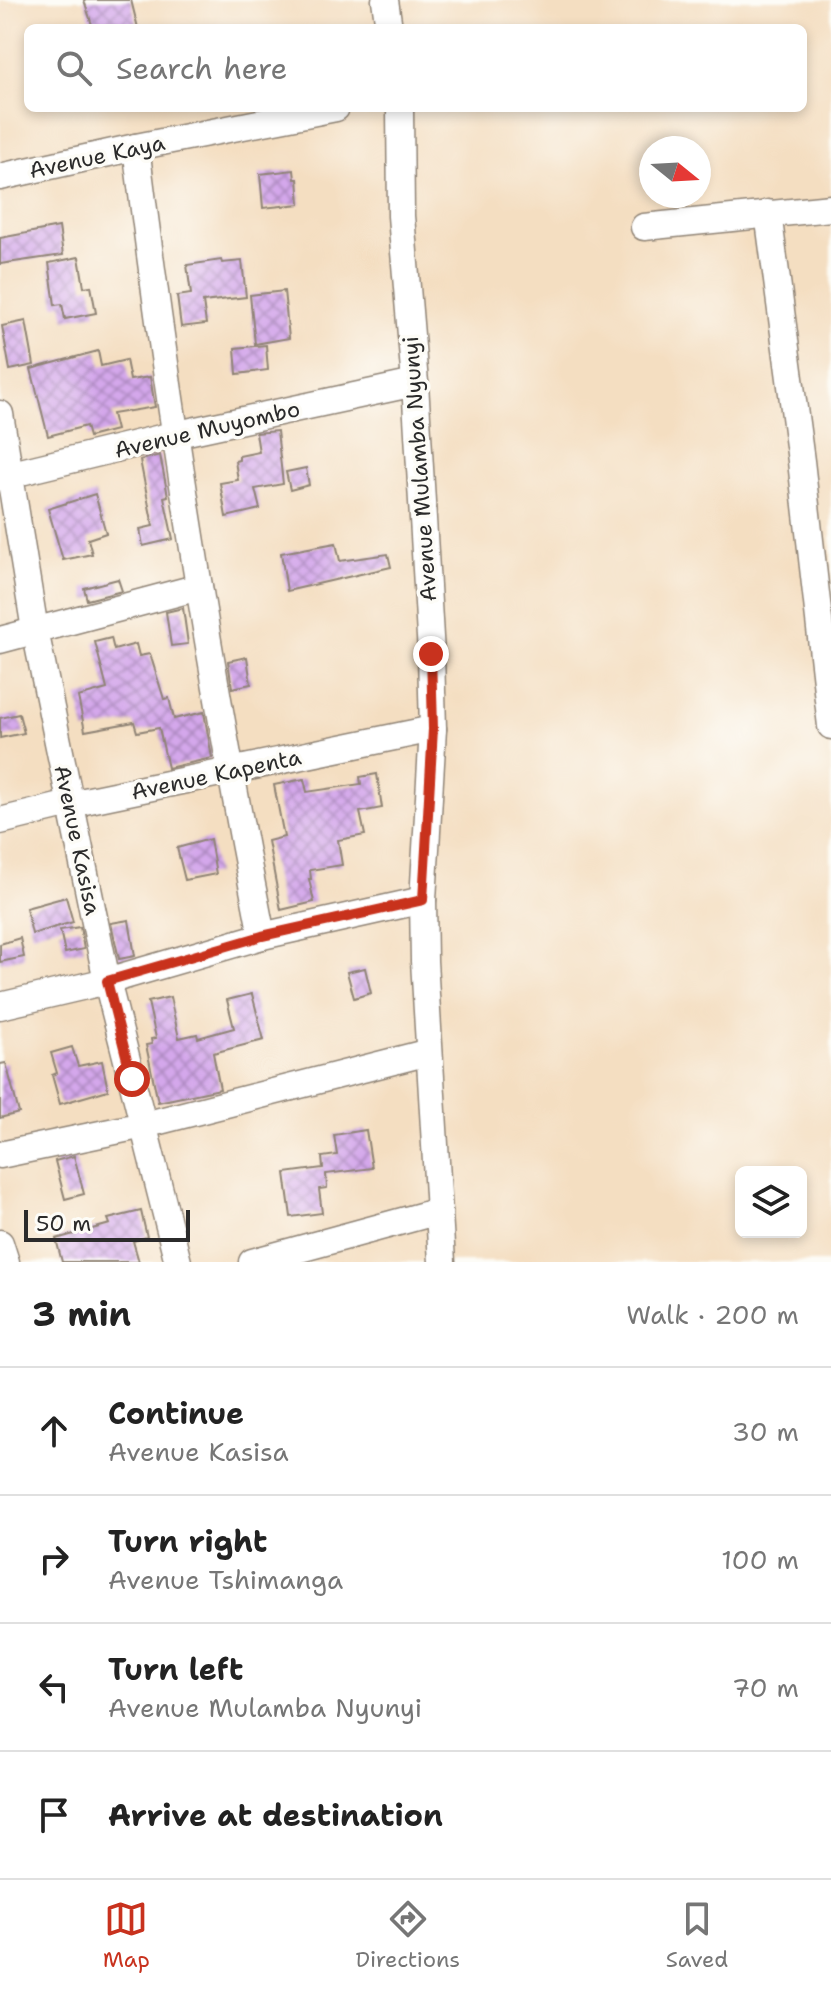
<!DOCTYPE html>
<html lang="en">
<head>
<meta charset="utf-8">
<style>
	body { margin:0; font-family:"Shantell Sans",sans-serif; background:#f2f2f2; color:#222 }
	.controls { position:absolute; right:24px; bottom:24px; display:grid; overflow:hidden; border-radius:12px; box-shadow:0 4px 12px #0003 }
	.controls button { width:72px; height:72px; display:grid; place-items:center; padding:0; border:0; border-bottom:2px solid #e0e0e0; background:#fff; color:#222; font:40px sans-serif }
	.compass { position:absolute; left:639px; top:136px; width:72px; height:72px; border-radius:50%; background:#fff; box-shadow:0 4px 12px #0003; rotate:108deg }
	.scale { position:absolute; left:24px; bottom:20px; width:166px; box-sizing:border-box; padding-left:8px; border:4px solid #2b2b2b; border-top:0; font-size:22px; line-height:28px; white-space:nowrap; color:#2b2b2b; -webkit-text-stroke:6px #fdfcf7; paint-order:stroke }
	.stop { position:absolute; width:24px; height:24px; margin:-18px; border:6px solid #c8321e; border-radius:50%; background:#fff }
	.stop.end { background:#c8321e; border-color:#fff; box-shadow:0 2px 8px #0008 }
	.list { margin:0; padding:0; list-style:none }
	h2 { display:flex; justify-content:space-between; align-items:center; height:104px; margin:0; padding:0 32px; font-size:34px }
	h2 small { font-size:26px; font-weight:400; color:#767676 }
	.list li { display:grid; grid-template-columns:52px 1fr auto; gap:24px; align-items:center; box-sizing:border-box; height:128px; padding:0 32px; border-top:2px solid #e0e0e0 }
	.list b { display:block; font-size:30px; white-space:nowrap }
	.list p { margin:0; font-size:26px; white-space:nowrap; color:#767676 }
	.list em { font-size:26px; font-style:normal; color:#767676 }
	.icon { flex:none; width:44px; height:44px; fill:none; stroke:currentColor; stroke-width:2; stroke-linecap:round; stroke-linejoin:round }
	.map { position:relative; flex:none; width:831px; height:1262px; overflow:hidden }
	.search { position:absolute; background:#fff; box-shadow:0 4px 12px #0003; left:24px; right:24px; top:24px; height:88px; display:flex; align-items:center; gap:20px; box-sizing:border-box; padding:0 28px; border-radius:12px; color:#767676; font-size:30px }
	.sheet { height:616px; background:#fff }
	nav { display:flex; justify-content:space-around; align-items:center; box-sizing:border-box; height:112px; border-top:2px solid #e0e0e0; background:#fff; font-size:22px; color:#767676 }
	nav a { display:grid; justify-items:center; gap:4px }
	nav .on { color:#c8321e }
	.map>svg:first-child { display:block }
	.building { fill:url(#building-cross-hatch) }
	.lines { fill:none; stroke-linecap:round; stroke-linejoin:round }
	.minor-casing { stroke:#908476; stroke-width:29 }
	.minor { stroke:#fff; stroke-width:26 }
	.route { stroke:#c8321e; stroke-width:10 }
	.labels { text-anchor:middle; stroke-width:7; stroke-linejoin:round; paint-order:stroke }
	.street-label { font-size:22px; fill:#2b2b2b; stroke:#fdfcf7 }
</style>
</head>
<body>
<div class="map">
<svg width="831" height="1262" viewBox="0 0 831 1262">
	<defs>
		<pattern id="building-cross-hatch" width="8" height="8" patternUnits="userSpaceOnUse" patternTransform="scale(2)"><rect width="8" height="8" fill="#d4a7eb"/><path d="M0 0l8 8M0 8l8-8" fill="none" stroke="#ac88bf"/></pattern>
	</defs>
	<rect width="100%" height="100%" fill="#fdfcf7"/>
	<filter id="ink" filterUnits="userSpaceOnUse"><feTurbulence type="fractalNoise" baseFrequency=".0125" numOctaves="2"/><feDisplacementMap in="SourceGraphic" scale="16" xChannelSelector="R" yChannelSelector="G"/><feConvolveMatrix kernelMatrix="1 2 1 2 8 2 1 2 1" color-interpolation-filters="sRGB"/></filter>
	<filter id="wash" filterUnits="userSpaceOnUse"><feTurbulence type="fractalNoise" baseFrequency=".006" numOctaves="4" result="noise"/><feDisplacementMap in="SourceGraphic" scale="32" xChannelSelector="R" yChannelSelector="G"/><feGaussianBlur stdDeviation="1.8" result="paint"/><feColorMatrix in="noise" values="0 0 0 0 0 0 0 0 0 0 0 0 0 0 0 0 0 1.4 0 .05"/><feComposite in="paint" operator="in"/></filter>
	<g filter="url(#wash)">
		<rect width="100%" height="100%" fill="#f4dec1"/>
		<g id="blocks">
			<g class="building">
				<path d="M84 0H131L138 28H93Z"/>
				<path d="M294 170 295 179H298L300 204 263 208 260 174Z"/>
				<path d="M59 227 63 255 0 264V238Z"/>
				<path d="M79 257 84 287 91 286 96 313 65 319 62 304 55 305 49 263Z"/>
				<path d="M221 260 222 263 242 261 246 297 203 302 206 324 181 327 177 296 191 294 187 265Z"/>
				<path d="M284 291 289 338 255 344 250 295Z"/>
				<path d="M26 321 34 365 10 370 2 326Z"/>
				<path d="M266 345 268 370 237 374 235 348Z"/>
				<path d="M98 351 101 366 126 360 130 380 150 377 155 407 112 414 116 430 89 437 86 426 48 436 31 369Z"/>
				<path d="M277 431 283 484 255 489 260 509 226 517 220 483 238 480 235 461 239 460V456L259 452 256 433Z"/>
				<path d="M160 455 168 496 164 497 173 539 143 546 140 529 153 526 140 460Z"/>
				<path d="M306 468 309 485 290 490 286 472Z"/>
				<path d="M95 494 106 533 88 539 92 554 63 560 48 509Z"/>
				<path d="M336 543 340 561 388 554 391 567 287 591 281 553Z"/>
				<path d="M118 579 122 591 87 600 84 588Z"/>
				<path d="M183 608 188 644 171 646 166 612Z"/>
				<path d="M111 638 114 650 136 644 139 656 150 654 164 699 169 698 174 719 204 712 212 758 168 768 159 728 137 732 134 722 85 731 78 697 107 689 95 642Z"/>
				<path d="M247 657 251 684 232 688 228 661Z"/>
				<path d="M19 714 24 733 0 738V718Z"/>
				<path d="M377 774 382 808 360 812 365 835 338 840 342 865 310 870 311 879H309L314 902 281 910 268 841 284 837 274 785 304 779 307 792 361 784 360 777Z"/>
				<path d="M210 839 216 874 185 880 177 848Z"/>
				<path d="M66 897 73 922 32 934 26 908Z"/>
				<path d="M129 920 135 956 119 959 111 923Z"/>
				<path d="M80 927 84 949 65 953 60 930Z"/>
				<path d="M20 938 24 957 0 962V944Z"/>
				<path d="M365 968 371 993 354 998 347 972Z"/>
				<path d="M252 994 264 1040 213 1053 220 1089 158 1102 146 1045 152 1044 151 1039 156 1038 148 1002 170 997 179 1038 197 1034 198 1038 234 1028 227 1000Z"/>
				<path d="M72 1047 78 1066 102 1061 108 1090 60 1104 52 1075 57 1073 51 1053Z"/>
				<path d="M6 1063 19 1113 0 1118V1064Z"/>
				<path d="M366 1130 372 1168 326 1174 327 1188 319 1189 322 1213 291 1217 285 1173 323 1168 322 1157 337 1155 334 1135Z"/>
				<path d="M74 1156 84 1194 65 1199 55 1161Z"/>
				<path d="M141 1211 147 1237 133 1241 139 1262H62L56 1239 110 1224 108 1219Z"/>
			</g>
		</g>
	</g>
	<g filter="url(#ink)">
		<use href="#blocks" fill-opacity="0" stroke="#908476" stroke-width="2"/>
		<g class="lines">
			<g class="minor-casing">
				<g id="minor">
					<path d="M385 0 389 28"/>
					<path d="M400 108 401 216 415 383 431 654 433 729 423 900 424 961 442 1262"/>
					<path d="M136 147C169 411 210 674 262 936"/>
					<path d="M0 177 136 147 336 108"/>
					<path d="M768 213 801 461 831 726"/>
					<path d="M644 227 831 208"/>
					<path d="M0 414 35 630 107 981 178 1262"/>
					<path d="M0 477 173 435 415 383"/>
					<path d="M0 640 199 587"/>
					<path d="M0 821 70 804 433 729"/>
					<path d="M0 1006 107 981 262 936 423 900"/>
					<path d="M0 1155 144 1125 429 1052"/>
					<path d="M0 1243 6 1262"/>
					<path d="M252 1262 439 1211"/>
				</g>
			</g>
			<use href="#minor" class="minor"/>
		</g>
	</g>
	<g class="lines" filter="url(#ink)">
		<path class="route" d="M132 1079 107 981 262 936 423 900 433 729 431 654"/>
	</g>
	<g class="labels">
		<g class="street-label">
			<text transform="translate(97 156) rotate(-12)" y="8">Avenue Kaya</text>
			<text transform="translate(207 429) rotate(-13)" y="8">Avenue Muyombo</text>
			<text transform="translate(419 469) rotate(-94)" y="8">Avenue Mulamba Nyunyi</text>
			<text transform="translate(216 774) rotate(-12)" y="8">Avenue Kapenta</text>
			<text transform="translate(78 840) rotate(78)" y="8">Avenue Kasisa</text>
		</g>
	</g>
</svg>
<div class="controls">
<button><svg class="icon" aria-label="layers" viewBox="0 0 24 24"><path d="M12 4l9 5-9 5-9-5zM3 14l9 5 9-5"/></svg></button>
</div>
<svg class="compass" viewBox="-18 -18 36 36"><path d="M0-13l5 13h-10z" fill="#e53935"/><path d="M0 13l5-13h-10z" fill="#767676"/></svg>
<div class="scale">50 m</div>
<div class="stop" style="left:132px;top:1079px"></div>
<div class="stop end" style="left:431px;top:654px"></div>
<div class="search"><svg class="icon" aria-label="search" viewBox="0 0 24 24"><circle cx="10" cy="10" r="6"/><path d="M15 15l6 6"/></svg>Search here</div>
</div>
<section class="sheet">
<h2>3 min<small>Walk · 200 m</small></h2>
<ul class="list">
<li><svg class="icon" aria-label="ahead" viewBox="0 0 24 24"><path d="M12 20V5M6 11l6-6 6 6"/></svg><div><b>Continue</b><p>Avenue Kasisa</p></div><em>30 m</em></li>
<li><svg class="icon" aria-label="right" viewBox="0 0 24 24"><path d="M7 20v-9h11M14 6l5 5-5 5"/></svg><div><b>Turn right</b><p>Avenue Tshimanga</p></div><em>100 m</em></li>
<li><svg class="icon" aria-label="left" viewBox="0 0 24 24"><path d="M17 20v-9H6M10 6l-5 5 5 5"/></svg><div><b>Turn left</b><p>Avenue Mulamba Nyunyi</p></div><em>70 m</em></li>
<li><svg class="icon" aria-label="arrive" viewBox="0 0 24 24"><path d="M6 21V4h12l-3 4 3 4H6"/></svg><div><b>Arrive at destination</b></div></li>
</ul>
</section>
<nav>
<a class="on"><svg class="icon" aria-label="map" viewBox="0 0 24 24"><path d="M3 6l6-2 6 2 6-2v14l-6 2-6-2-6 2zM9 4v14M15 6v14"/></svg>Map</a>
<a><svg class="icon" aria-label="directions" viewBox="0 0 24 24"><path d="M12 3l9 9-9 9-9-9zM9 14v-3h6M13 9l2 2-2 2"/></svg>Directions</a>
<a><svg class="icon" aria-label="saved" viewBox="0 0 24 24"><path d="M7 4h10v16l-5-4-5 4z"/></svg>Saved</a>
</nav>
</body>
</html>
